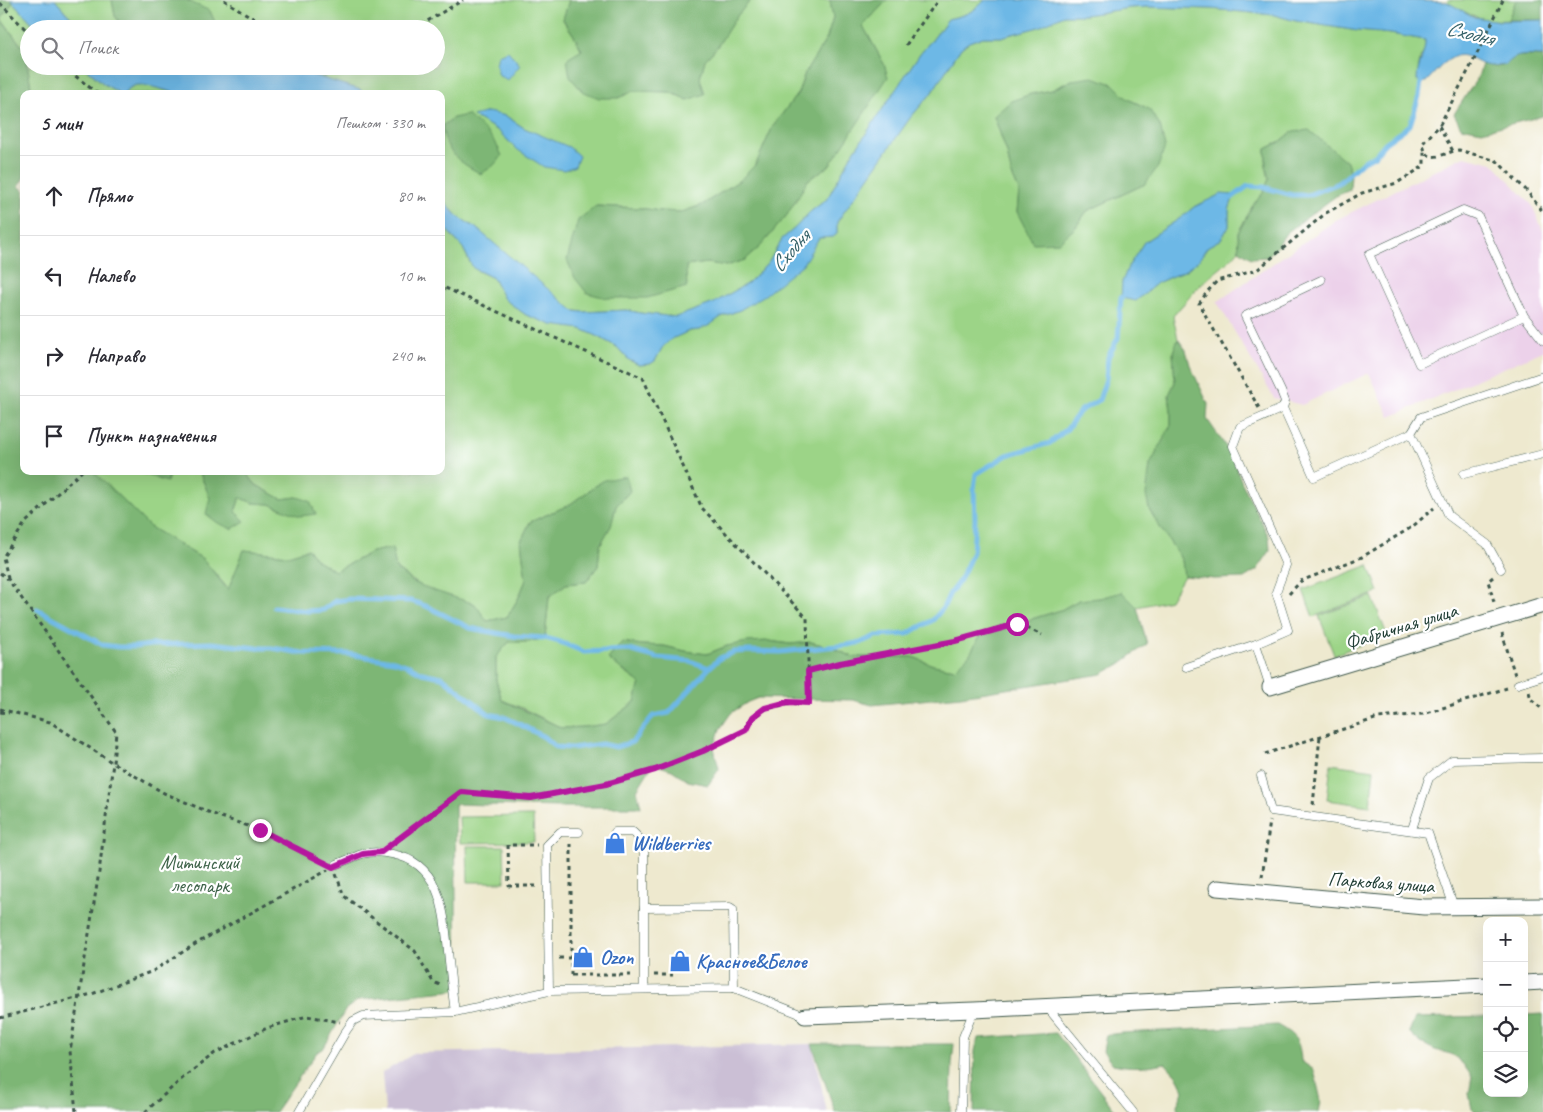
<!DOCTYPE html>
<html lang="ru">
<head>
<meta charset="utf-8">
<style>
	body { margin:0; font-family:Caveat,sans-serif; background:#f7f7f7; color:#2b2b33 }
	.controls { position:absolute; right:15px; bottom:15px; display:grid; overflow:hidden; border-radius:10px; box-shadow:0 5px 20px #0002 }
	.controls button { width:45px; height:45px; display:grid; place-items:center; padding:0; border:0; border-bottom:1px solid #e1e1e2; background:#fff; color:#2b2b33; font:25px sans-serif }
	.stop { position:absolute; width:15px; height:15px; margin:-11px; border:4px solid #b5179e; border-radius:50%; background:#fff }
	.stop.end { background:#b5179e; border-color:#fff; box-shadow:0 1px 5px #0008 }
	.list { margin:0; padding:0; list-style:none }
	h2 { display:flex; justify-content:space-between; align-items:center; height:65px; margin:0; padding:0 20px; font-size:21px }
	h2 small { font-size:16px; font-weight:400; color:#7c7c81 }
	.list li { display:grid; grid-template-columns:32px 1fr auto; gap:15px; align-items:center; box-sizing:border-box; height:80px; padding:0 20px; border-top:1px solid #e1e1e2 }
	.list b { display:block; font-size:19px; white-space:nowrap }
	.list em { font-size:16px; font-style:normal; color:#7c7c81 }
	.icon { flex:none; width:28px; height:28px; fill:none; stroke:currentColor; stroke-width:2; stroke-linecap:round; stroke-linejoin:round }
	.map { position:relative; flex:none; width:1543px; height:1112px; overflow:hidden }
	.search { position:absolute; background:#fff; box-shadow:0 5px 20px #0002; left:20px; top:20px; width:425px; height:55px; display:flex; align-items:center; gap:12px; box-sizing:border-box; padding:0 18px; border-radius:28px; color:#7c7c81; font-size:19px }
	.panel { position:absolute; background:#fff; box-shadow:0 5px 20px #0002; left:20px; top:90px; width:425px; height:385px; border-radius:10px }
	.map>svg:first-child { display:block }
	.built { fill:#ecd1ea }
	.industrial { fill:#cbbfd5 }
	.green { fill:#9cd487; stroke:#5e885e; fill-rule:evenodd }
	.forest { fill:#7db674; stroke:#4e7a54 }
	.water { fill:#6db8e6; stroke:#467a8d }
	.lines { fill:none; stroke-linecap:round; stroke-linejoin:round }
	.stream { stroke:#6db8e6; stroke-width:5 }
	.service-casing { stroke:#3e574b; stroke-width:9 }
	.minor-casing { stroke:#3e574b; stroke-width:17 }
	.path { stroke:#3e574b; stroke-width:3; stroke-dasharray:4 4; stroke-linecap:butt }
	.service { stroke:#fff; stroke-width:8 }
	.minor { stroke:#fff; stroke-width:15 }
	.route { stroke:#b5179e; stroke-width:6 }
	.labels { text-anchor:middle; stroke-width:4.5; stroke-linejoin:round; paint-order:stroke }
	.street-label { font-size:20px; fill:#1f3d34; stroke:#fff }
	.shop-label { font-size:20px; font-weight:bold; fill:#366cbe; stroke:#fff; text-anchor:start }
	.park-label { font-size:20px; fill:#3e6349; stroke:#fff }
	.water-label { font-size:21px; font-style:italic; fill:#366269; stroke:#fff }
</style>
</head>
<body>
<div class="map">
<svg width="1543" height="1112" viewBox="0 0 1543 1112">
	<rect width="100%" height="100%" fill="#fff"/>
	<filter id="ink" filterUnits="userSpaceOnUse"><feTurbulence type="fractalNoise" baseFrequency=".02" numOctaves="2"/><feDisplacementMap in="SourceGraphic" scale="10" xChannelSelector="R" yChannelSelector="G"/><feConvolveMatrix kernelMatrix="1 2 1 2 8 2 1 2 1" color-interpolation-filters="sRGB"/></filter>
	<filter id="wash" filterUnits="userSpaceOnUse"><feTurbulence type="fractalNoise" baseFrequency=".0096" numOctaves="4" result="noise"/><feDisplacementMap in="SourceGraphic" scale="20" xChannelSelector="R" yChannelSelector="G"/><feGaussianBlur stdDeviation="1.12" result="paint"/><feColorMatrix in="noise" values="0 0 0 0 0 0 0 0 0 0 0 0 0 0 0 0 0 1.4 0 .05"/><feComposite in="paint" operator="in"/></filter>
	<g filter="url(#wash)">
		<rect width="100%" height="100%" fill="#eee9cf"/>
		<path class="built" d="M1464 156 1493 163 1532 205 1543 231V351L1390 417 1369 373 1302 405 1274 398 1217 302 1336 220Z"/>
		<path class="industrial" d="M812 1044 827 1112H385L382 1073 415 1053Z"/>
		<g class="green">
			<path d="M55 0H112L115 16 125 29H88L74 21Z"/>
			<path d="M186 0H569L563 20 573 34 582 51 618 98 634 91 670 92 688 100 700 78 705 60 717 47 736 17 751 0H830L833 18 827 38 805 73 798 93 773 126 756 164 740 180 702 205 682 212 660 211 640 208 597 206 647 298 686 266 707 263 726 266 760 247 787 215 808 180 830 165 884 64 863 26 887 0H985C973 13 965 15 948 19L933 39 921 52 851 156 827 199 810 212 795 228 782 239 769 262 748 283 714 303 676 317 640 313 627 310 583 312 571 310 476 228 457 216 441 198V94H363L361 90 324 79 325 68 323 66H436V29H250C240 24 230 27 219 25 209 22 194 7 186 0ZM474 116H506L524 128 542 136 518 150 497 130Z"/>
			<path d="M1448 0H1516L1508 20C1484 22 1466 14 1447 2Z"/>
			<path d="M13 2 38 29H29V66H83L104 84 121 94H32L25 50 1 19Z"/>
			<path d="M1148 7 1211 9 1274 15 1296 21 1358 31 1391 34 1425 40V50L1420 59 1417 80 1421 82 1419 96 1410 125 1385 143 1375 155 1362 162 1351 173 1347 162 1292 132 1280 142 1266 149V165L1269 179 1263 193 1253 205 1238 233 1239 250 1229 261 1200 285 1173 316 1178 339 1173 352 1175 382 1169 395 1171 410V425L1150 465 1157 523 1182 560 1184 576 1170 600 1137 607 1122 592 1100 598 1079 600 1061 610 1022 622 999 626 980 636 970 654 955 669 933 665 913 657H853L833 648 811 642 790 644 769 641 727 646 707 654 685 651 664 646 642 645 622 642 623 671 640 683 635 702 606 724 584 727 562 728 522 708 502 700 496 680V657L509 642H529L545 638 549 597 566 584 586 582 598 566 600 545 611 526 616 506 630 491 604 480 569 505 530 522 521 541 526 580 518 599 507 617 487 621C457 605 422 589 396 569L392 548 372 552 335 571 317 560 308 549 288 555 244 550 229 590 203 559 150 527 93 471H134L167 481 170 471H199L210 498 235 512 240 498 254 503 270 504 300 515 297 497 282 499 256 485 245 471H441V226L444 227 463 248 470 263 478 271 493 278 504 299 526 315 552 324 581 329 597 336 617 347 629 360 639 365 650 364 655 361 662 348 670 340 689 331 699 330 721 317 740 310 803 264 815 242 819 238 833 237 837 234V222L910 118 930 95 961 48 969 42 983 37H1001L1038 27 1064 15H1085L1129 8ZM1072 80 1113 84 1128 99 1149 109 1145 184 1087 211 1075 228 1017 212 1019 191 1011 173 1007 153 994 116 1031 94 1052 90ZM1234 196 1229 210V226L1221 239 1207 247 1199 260 1186 270 1157 283 1136 300 1122 282 1128 268 1144 242 1182 217 1194 207Z"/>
			<path d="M136 84 148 85 177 94H124L131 87Z"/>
			<path d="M1369 565 1379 592 1313 617 1303 590Z"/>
			<path d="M1372 596 1387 635 1334 655 1319 616Z"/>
			<path d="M1331 764 1374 770 1370 806 1327 800Z"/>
			<path d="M533 816 534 842 460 843 459 817Z"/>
			<path d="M467 846H504L505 882H468Z"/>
		</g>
		<g class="forest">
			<path d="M0 0H11L13 2 1 20 25 50 32 94H24V177L19 186 24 191V471H93L150 527 203 559 228 590 244 550 288 555 308 549 317 560 335 571 372 552 392 548 396 569 413 582 432 590 475 604 487 621 507 617 518 599 526 580 521 541 530 522 569 505 604 480 626 476 630 491 616 506 611 526 600 545 598 566 586 582 566 584 549 597 545 638 529 642H509L496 657V680L502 700 562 728 584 727 606 724 635 702 640 683 608 659 622 642 642 645 664 646 685 651 707 654 727 646 747 642 769 641 790 644 811 642 833 648 853 657H913L933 665 955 669 970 654 980 636 999 626 1022 622 1061 610 1079 600 1100 598 1122 592 1137 607 1147 644 1120 664 1102 674 961 696 872 705 853 700 758 698 748 702 731 713 720 729 714 748 719 769 708 785 688 781 672 770 653 764 637 790 641 807H558L455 804 457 990 358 1000 346 1009 323 1049 317 1052 275 1112H0Z"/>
			<path d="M112 0H186L210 11 216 24C228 26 239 24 250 29H125L115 16Z"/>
			<path d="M569 0H751L736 17 717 47 705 60 700 78 705 94 688 100 670 92 634 91 618 98H599L582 91 570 77 567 59 582 50 573 34 563 19Z"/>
			<path d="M830 0H887L863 26 884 64 888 77 830 165 808 180 787 215 760 247 745 260 726 266 707 263 686 266 687 287 647 298H607L587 293 575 278 567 260 578 220 596 206 640 208 660 211 682 212 702 205 740 180 756 164 773 126 798 93 805 73 827 38 833 18Z"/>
			<path d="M1516 0H1543V20H1508Z"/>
			<path d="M1517 56H1543V116L1482 131 1461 127 1454 114 1478 77 1482 64 1496 67 1506 65 1512 58Z"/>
			<path d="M283 66H323L325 67 324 79Z"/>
			<path d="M1093 77 1113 84 1128 99 1149 109 1160 126 1165 147 1158 167 1145 184 1087 211 1075 228 1059 242 1033 243 1017 212 1019 191 1011 173 1007 153 994 116 1011 101 1031 94 1052 90 1072 80Z"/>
			<path d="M467 115C483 128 494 136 502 156L493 166 481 174C458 161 446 154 442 126L453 118Z"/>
			<path d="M1309 130 1347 162 1351 173 1350 190 1336 196 1286 233 1277 247 1267 257 1251 258 1239 250 1238 233 1253 205 1263 193 1269 179 1266 165V149L1280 142 1292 132Z"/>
			<path d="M1178 339 1186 350 1190 365 1208 404 1207 419 1231 454 1242 483 1269 537 1270 551 1257 570 1244 578 1214 579 1184 576 1182 560 1157 523 1149 509 1146 495 1150 465 1171 425V410L1169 395 1175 382 1173 352Z"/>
			<path d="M134 471H170L167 482Z"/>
			<path d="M199 471H245L256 485 282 499 297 497 310 501 316 514 300 516 270 504 254 503 240 498 235 511 245 521 232 529 218 523 206 514 210 498Z"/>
			<path d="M1543 1014V1112H1475L1472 1109 1469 1094 1472 1077 1463 1064 1451 1054 1435 1050 1421 1043 1409 1032 1415 1018 1487 1016V1093H1524V1015Z"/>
			<path d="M1277 1025C1295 1035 1300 1040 1301 1061L1314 1070 1321 1101 1319 1112H1178L1177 1105 1184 1090 1176 1075 1165 1063C1146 1067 1132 1068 1113 1064L1103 1051 1106 1035 1121 1033Z"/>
			<path d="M1056 1033 1116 1112H974L975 1051 978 1038Z"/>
			<path d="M812 1044H954L952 1064 951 1112H835Z"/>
		</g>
		<g class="water">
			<path d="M11 0H55L74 21 88 29H38Z"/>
			<path d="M985 0H1400L1447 2 1474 17 1500 21 1543 20V56C1527 56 1517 52 1506 65 1498 66 1489 67 1482 64 1472 60 1463 51 1452 58 1442 63 1434 74 1426 82H1421L1417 80C1417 65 1426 53 1425 40L1391 34 1358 31 1296 21 1274 15 1211 9 1148 7 1129 8 1085 15H1064L1039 27 1001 37H983L969 42 961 48 930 95 910 118 837 222V234L833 237 819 238 803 264 765 295 740 310 721 317 710 325 699 330 689 331 670 340 662 348 655 361 650 364 639 365 629 360 617 347 597 336 581 329 552 325 526 315 504 299 493 278 473 268 463 248 444 227 441 226V198L457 216 476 228 574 311 583 312 627 310 640 313 676 317 714 303 748 283 769 262 782 239 795 228 810 212 827 199 851 156 921 52 933 39 948 19C965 15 973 13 985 0Z"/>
			<path d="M508 51 520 65 508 80 499 76 496 65 498 55Z"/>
			<path d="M83 66H283L361 90 363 94H177C171 91 164 90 157 88 144 85 133 81 124 94H121L104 84Z"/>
			<path d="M488 112 506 116 524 128 569 147 579 156 575 166 564 170 544 167 518 150 497 130 473 116Z"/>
			<path d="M1221 194 1234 195 1229 210V226L1221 239 1207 247 1199 260 1186 270 1157 283 1136 301 1121 298 1122 282 1128 267 1144 242 1182 217 1194 207Z"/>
		</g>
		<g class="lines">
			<g class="stream">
				<path d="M1229 200 1248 186 1263 187 1292 195H1308L1339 183 1362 162 1375 155 1385 143 1410 125 1419 96 1421 82 1423 78"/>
				<path d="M274 607 308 611 323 610 335 601 350 599 411 601 426 606 470 628 485 631 514 636 545 638 560 642 584 652 629 650 658 658 690 661 709 668 720 658 734 652 750 651 780 652 847 645 862 642 876 636 907 634 933 620 943 608 950 593 960 580 973 552 975 520 974 489 976 474 1007 455 1050 443 1067 429 1080 411 1099 400 1106 379 1108 357 1118 338 1121 298 1125 295"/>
				<path d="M37 609 103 645 118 647H134L150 645 211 643 257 648H272L302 653 348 654 394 661 409 666 422 673 442 677 489 714 504 717 517 723 544 737 556 747 572 748 602 744 616 747 632 742 653 716 669 713 709 668"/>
			</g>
		</g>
	</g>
	<g filter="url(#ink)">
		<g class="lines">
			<g class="service-casing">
				<g id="service">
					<path d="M1524 316 1419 364 1369 254 1463 210 1478 216 1524 316 1543 340"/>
					<path d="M1283 408 1285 401 1281 391 1245 316 1321 280"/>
					<path d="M1464 474 1543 454"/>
					<path d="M1501 569 1487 544 1449 516 1411 433 1421 417 1543 376"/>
					<path d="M1256 644 1288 630 1276 592 1286 565 1233 446 1240 427 1283 408 1314 477 1411 433"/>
					<path d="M1186 667 1256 644 1270 687"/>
					<path d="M1518 684 1543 676"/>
					<path d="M1261 776 1271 811 1428 833 1454 907"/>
					<path d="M1412 829 1429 778 1452 760 1543 758"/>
					<path d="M615 832H633L644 843V989"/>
					<path d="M337 864C345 861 353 857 362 854 372 851 382 852 392 854 441 863 444 911 448 951 450 971 452 991 455 1012"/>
					<path d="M734 988 805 1016"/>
					<path d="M549 991 547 845 560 832H579"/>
					<path d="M1047 1007 1133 1112"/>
					<path d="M299 1112 346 1031 353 1021 363 1016 455 1012 549 991 734 988 733 909 730 907 644 908"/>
					<path d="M961 1112 963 1037 974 1010"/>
				</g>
			</g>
			<g class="minor-casing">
				<g id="minor">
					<path d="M1270 687 1543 605"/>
					<path d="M1217 888 1424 907 1543 906"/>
					<path d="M1524 983 1543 982"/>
					<path d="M805 1016 974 1010 1487 985"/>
				</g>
			</g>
			<g class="path">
				<path d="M224 0 248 15 276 29"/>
				<path d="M1503 0 1473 62 1439 126 1423 143C1426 168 1446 151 1459 150L1497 161 1526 190 1543 212"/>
				<path d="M0 3 29 33"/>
				<path d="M414 29 463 0"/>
				<path d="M906 45 938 0"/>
				<path d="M63 66 98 94"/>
				<path d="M1439 126 1453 151"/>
				<path d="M1259 408 1199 304 1207 292 1217 281 1257 270 1326 213 1362 193 1397 183 1424 166V149"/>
				<path d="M0 573 8 579 116 732 113 763 99 872 70 1051 76 1112"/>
				<path d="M1493 577 1488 581 1495 605"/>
				<path d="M8 578 3 557 25 523 82 471"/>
				<path d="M1289 594 1301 581 1362 557 1412 527 1434 508"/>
				<path d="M1502 633 1515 675"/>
				<path d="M809 671 840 663 955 641 1017 624 1042 635"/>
				<path d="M1529 692 1531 699 1543 710"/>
				<path d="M0 709 50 722 113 763 164 793 218 816 260 830 326 863"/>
				<path d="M0 712 9 713"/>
				<path d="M1265 754 1378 718 1423 714 1507 688"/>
				<path d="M1313 805 1320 736"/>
				<path d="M394 843 461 792 531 798 606 784 655 770 703 751 746 730 752 718 765 709 789 703H809L807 618 702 508 643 378 441 286"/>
				<path d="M336 874 344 896 415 951 433 982 440 985"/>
				<path d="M1262 877 1270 821"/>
				<path d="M536 886H509L508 845H537"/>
				<path d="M559 958H571"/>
				<path d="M571 975H633"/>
				<path d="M571 975V844"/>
				<path d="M654 975H673"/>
				<path d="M0 1018 92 994 153 971 197 943 328 870"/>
				<path d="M145 1112 184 1077 215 1053 267 1028 307 1016 340 1022"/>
			</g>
			<use href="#service" class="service"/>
			<use href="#minor" class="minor"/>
		</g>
	</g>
	<g class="lines" filter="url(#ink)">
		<path class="route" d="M260 830 333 867 363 854 381 852 461 792 531 798 606 784 655 770 703 751 746 730 752 718 765 708 788 702 809 703 808 671 840 663 955 641 1017 624"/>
	</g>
	<defs>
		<g id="shop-bare" transform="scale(1.725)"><path d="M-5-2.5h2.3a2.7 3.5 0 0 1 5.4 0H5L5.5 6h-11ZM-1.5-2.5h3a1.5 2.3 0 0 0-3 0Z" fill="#3f7fe0" stroke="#fff" stroke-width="2.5" paint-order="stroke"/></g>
	</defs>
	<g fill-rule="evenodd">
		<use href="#shop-bare" x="615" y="843"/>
		<use href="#shop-bare" x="583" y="957"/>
		<use href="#shop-bare" x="680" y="961"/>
	</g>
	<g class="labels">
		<g class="street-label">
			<text transform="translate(1401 626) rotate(-17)" y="7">Фабричная улица</text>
			<text transform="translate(1381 882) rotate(4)" y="7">Парковая улица</text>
		</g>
		<g class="shop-label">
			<text x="632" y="850">Wildberries</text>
			<text x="600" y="964">Ozon</text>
			<text x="696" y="968">Красное&amp;Белое</text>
		</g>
		<g class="park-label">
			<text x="200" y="869">Митинский<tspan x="200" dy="23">лесопарк</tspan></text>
		</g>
		<g class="water-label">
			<text transform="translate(1470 33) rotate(14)" y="7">Сходня</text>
			<text transform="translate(790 251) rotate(-49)" y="7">Сходня</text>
		</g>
	</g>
</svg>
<div class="controls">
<button>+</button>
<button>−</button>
<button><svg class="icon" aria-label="locate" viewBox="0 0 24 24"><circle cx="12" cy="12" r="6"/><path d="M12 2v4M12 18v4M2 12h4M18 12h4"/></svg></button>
<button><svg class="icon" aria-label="layers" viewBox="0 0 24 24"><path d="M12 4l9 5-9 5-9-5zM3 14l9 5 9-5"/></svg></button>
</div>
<div class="stop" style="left:1017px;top:624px"></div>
<div class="stop end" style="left:260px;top:830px"></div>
<div class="search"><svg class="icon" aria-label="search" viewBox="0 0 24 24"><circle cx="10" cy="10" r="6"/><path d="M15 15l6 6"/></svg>Поиск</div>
<section class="panel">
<h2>5 мин<small>Пешком · 330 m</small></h2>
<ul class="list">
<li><svg class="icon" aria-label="ahead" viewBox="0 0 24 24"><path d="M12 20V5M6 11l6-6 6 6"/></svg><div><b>Прямо</b></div><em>80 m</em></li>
<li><svg class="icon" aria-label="left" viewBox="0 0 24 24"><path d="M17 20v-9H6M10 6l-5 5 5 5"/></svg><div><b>Налево</b></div><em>10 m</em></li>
<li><svg class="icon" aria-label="right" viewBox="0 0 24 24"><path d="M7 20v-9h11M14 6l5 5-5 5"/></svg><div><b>Направо</b></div><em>240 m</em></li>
<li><svg class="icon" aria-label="arrive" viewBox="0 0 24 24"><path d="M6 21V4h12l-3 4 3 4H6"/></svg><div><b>Пункт назначения</b></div></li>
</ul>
</section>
</div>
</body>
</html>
